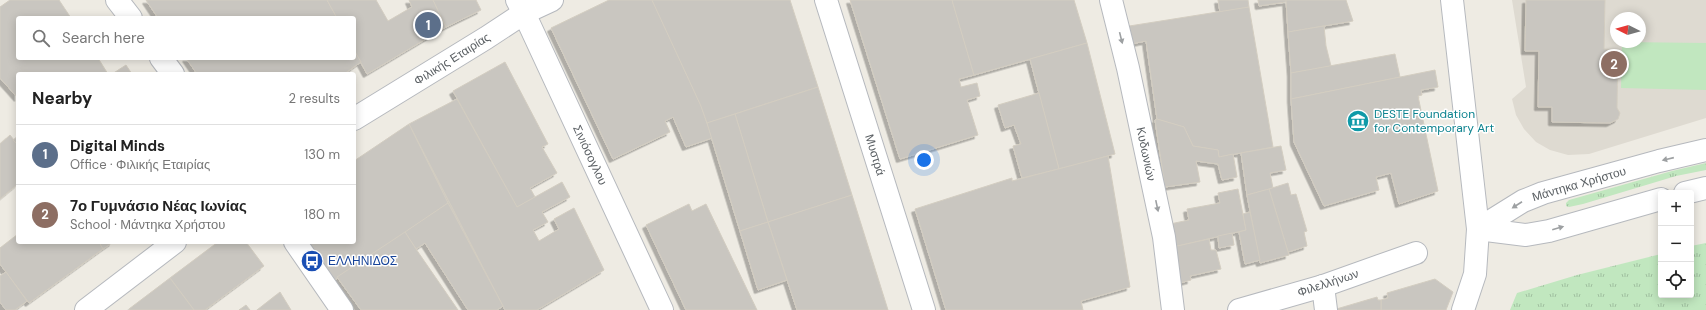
<!DOCTYPE html>
<html lang="en">
<head>
<meta charset="utf-8">
<style>
	body { margin:0; font-family:"DM Sans",sans-serif; background:#f6f6f6; color:#222 }
	.controls { position:absolute; right:12px; bottom:12px; display:grid; overflow:hidden; border-radius:4px; box-shadow:0 2px 10px #0003 }
	.controls button { width:36px; height:36px; display:grid; place-items:center; padding:0; border:0; border-bottom:1px solid #e0e0e0; background:#fff; color:#222; font:20px sans-serif }
	.compass { position:absolute; left:1610px; top:12px; width:36px; height:36px; border-radius:50%; background:#fff; box-shadow:0 2px 10px #0003; rotate:276deg }
	.you { position:absolute; left:924px; top:160px; width:14px; height:14px; margin:-10px; border:3px solid #fff; border-radius:50%; background:#1a73e8; box-shadow:0 0 0 6px #1a73e833 }
	.badge { display:grid; place-items:center; width:26px; height:26px; border-radius:50%; background:#7c3aed; color:#fff; font-size:13px; font-weight:700 }
	.pin { position:absolute; translate:-50% -50%; border:2px solid #fff; box-shadow:0 1px 4px #0006 }
	.list { margin:0; padding:0; list-style:none }
	h2 { display:flex; justify-content:space-between; align-items:center; height:52px; margin:0; padding:0 16px; font-size:17px }
	h2 small { font-size:13px; font-weight:400; color:#767676 }
	.list li { display:grid; grid-template-columns:26px 1fr auto; gap:12px; align-items:center; box-sizing:border-box; height:60px; padding:0 16px; border-top:1px solid #e0e0e0 }
	.list b { display:block; font-size:15px; white-space:nowrap }
	.list p { margin:0; font-size:13px; white-space:nowrap; color:#767676 }
	.list em { font-size:13px; font-style:normal; color:#767676 }
	.icon { flex:none; width:22px; height:22px; fill:none; stroke:currentColor; stroke-width:2; stroke-linecap:round; stroke-linejoin:round }
	.map { position:relative; flex:none; width:1706px; height:310px; overflow:hidden }
	.search { position:absolute; background:#fff; box-shadow:0 2px 10px #0003; left:16px; top:16px; width:340px; height:44px; display:flex; align-items:center; gap:10px; box-sizing:border-box; padding:0 14px; border-radius:4px; color:#767676; font-size:15px }
	.panel { position:absolute; background:#fff; box-shadow:0 2px 10px #0003; left:16px; top:72px; width:340px; height:172px; border-radius:4px }
	.map>svg:first-child { display:block }
	.education { fill:#dedad1; fill-rule:evenodd }
	.grass { fill:url(#grass-tufts) }
	.pitch { fill:#c1e7bf }
	.building { fill:#c9c6c0; stroke:#d3cdc1; filter:url(#shadow) }
	.lines { fill:none; stroke-linecap:round; stroke-linejoin:round }
	.minor-casing { stroke:#b6b9be; stroke-width:24 }
	.tertiary-casing { stroke:#b6b9be; stroke-width:24 }
	.minor { stroke:#fff; stroke-width:22 }
	.tertiary { stroke:#fff; stroke-width:22 }
	.oneway { fill:#9da0a2 }
	.labels { text-anchor:middle; stroke-width:3; stroke-linejoin:round; paint-order:stroke }
	.street-label { font-size:12px; fill:#5b6064; stroke:#fff }
	.culture-label { font-size:12px; fill:#0d838f; stroke:#fff; text-anchor:start }
	.transit-label { font-size:12px; fill:#164399; stroke:#fff; text-anchor:start }
</style>
</head>
<body>
<div class="map">
<svg width="1706" height="310" viewBox="0 0 1706 310">
	<defs>
		<pattern id="grass-tufts" width="24" height="20" patternUnits="userSpaceOnUse"><rect width="24" height="20" fill="#c1e7bf"/><path d="M3 7l-1-3M5 7V3M7 7l1-3M15 17l-1-3M17 17v-4M19 17l1-3" fill="none" stroke="#a0bf9f"/></pattern>
		<filter id="shadow"><feDropShadow dx="-3.5" dy="3.5" stdDeviation="0" flood-color="#0004"/></filter>
	</defs>
	<rect width="100%" height="100%" fill="#eeebe3"/>
	<path class="education" d="M1512 0H1706V118L1589 154 1568 155 1550 150 1536 142 1524 129 1516 115 1512 99 1526 87ZM1616 18H1640V42H1616Z"/>
	<g class="grass">
		<path d="M1706 163V170L1676 176 1583 204 1569 207 1566 206V203L1569 200 1672 171Z"/>
		<path d="M1706 243V310H1510L1517 293 1577 275 1661 254V295H1691V246Z"/>
	</g>
	<path class="pitch" d="M1622 42 1706 43V90L1621 88Z"/>
	<g class="building">
		<path d="M10 0H59L71 18H18V58H98L108 74H18V98L0 78V7Z"/>
		<path d="M146 0H327L337 18H158Z"/>
		<path d="M327 0H376L388 21 412 7 409 0H433L446 27 367 74 354 50V18H337Z"/>
		<path d="M433 0H476L481 10 446 27Z"/>
		<path d="M609 0H652L701 106 712 138 686 147 673 117 665 121 670 132 613 159 551 28Z"/>
		<path d="M652 0H790L818 87 707 123 701 106Z"/>
		<path d="M850 0H952L974 75 959 79 961 87 977 83 980 96 967 100 978 135 900 159Z"/>
		<path d="M952 0H1074L1087 43 974 75Z"/>
		<path d="M1218 0H1248L1249 7 1220 12Z"/>
		<path d="M1258 0H1286V2L1259 6Z"/>
		<path d="M1286 0H1346L1353 21 1288 32Z"/>
		<path d="M1526 0H1605L1604 49 1618 50 1617 108 1620 113 1618 119 1610 123 1552 122V107H1538L1539 51H1525Z"/>
		<path d="M1249 7 1273 147 1219 157 1218 150 1193 146 1184 127 1157 119 1146 41 1126 45 1123 27Z"/>
		<path d="M1324 26 1326 46 1331 66 1291 73 1288 32Z"/>
		<path d="M1087 43 1115 154 1059 169 1030 59Z"/>
		<path d="M354 50 361 62 344 74H197L186 58H354Z"/>
		<path d="M1395 54 1400 77 1291 99V73Z"/>
		<path d="M505 62 548 144 542 147 557 173 530 188 535 197 517 207 453 91Z"/>
		<path d="M126 65 132 74H112Z"/>
		<path d="M1435 70 1438 87 1421 90 1422 95 1418 96 1438 191 1399 204 1391 173 1376 177 1379 190 1324 206 1294 142 1291 99Z"/>
		<path d="M818 87 852 195 768 222 735 114Z"/>
		<path d="M1039 93 1059 169 1022 178 1013 146 1021 144 1014 125 1005 128 998 105Z"/>
		<path d="M457 99 517 207 562 182 570 197 542 212 548 222 533 230 539 241 559 229 554 219 574 208 604 270 537 310H505L409 124Z"/>
		<path d="M735 114 768 222 740 231 707 123Z"/>
		<path d="M1157 119 1184 127 1193 146 1218 150 1219 157 1233 154 1237 177 1222 180 1218 164 1196 161 1200 182 1165 187 1155 120Z"/>
		<path d="M409 124 448 203 335 280 308 242H354V161Z"/>
		<path d="M10 135 18 145V184L0 199V144Z"/>
		<path d="M18 136V145L13 140Z"/>
		<path d="M1281 146 1286 170 1270 173 1273 188 1247 195 1241 153Z"/>
		<path d="M1108 156 1130 287 1081 301 1083 310H946L915 209 1012 178V181Z"/>
		<path d="M1288 183 1291 195 1296 194 1307 231 1304 232 1307 246 1288 252 1269 189Z"/>
		<path d="M1238 189 1246 230 1173 247 1170 224 1189 220 1187 209 1220 203 1218 193Z"/>
		<path d="M1269 189 1289 255 1260 263 1247 195Z"/>
		<path d="M852 195 888 310H797L768 222Z"/>
		<path d="M448 203 503 306 497 310H468L425 243 416 249 405 232Z"/>
		<path d="M689 204 692 211 706 204 757 310H686L646 225Z"/>
		<path d="M1250 212 1260 260 1245 264 1239 232 1246 230 1243 214Z"/>
		<path d="M768 222 787 280 758 290 740 231Z"/>
		<path d="M405 232 416 249 458 310H361L337 277Z"/>
		<path d="M1232 233 1234 245 1219 248 1218 236Z"/>
		<path d="M18 234V242H99L103 249 29 303 0 264V248Z"/>
		<path d="M1209 239 1211 250H1216L1221 269 1190 276 1191 280 1180 283 1173 247Z"/>
		<path d="M99 242H113L103 249Z"/>
		<path d="M218 242H246L264 266 205 310H194L170 278Z"/>
		<path d="M6 272 27 301 15 310H6L0 302V276Z"/>
		<path d="M170 278 194 310H130L129 309Z"/>
		<path d="M1435 279 1453 292 1446 310H1381V300L1388 298 1387 293Z"/>
		<path d="M280 292 291 310H257Z"/>
		<path d="M1377 297 1378 300H1381V310H1333Z"/>
		<path d="M246 305 250 310H239Z"/>
	</g>
	<g class="lines">
		<g class="minor-casing">
			<g id="minor">
				<path d="M117 0 131 18"/>
				<path d="M826 0 924 310"/>
				<path d="M1111 0 1128 68 1164 237 1173 310"/>
				<path d="M161 58 173 74"/>
				<path d="M354 119 486 38 524 13 662 310"/>
				<path d="M295 242 342 310"/>
				<path d="M1323 286 1326 310"/>
				<path d="M86 310 175 242"/>
				<path d="M1239 310 1323 286 1416 253"/>
				<path d="M1463 310 1475 274 1478 229"/>
			</g>
		</g>
		<g class="tertiary-casing">
			<g id="tertiary">
				<path d="M517 0 524 13 552 0"/>
				<path d="M1452 0 1478 229"/>
				<path d="M1685 193 1706 188"/>
				<path d="M1478 229 1523 201 1543 193 1659 161 1706 150"/>
				<path d="M1478 229 1526 235 1549 231 1661 199"/>
			</g>
		</g>
		<use href="#minor" class="minor"/>
		<use href="#tertiary" class="tertiary"/>
	</g>
	<defs><path id="oneway-solid" d="M-6-.8H1V-3.2L6.5 0L1 3.2V.8H-6Z"/></defs>
	<g class="oneway">
		<use href="#oneway-solid" transform="translate(1121 38) rotate(76)"/>
		<use href="#oneway-solid" transform="translate(1668 159) rotate(167)"/>
		<use href="#oneway-solid" transform="translate(1517 205) rotate(147)"/>
		<use href="#oneway-solid" transform="translate(1157 206) rotate(78)"/>
		<use href="#oneway-solid" transform="translate(1558 228) rotate(-16)"/>
	</g>
	<defs>
		<g id="museum-disc" transform="scale(1.15)"><circle r="9.5" fill="#0f9aa8" stroke="#fff"/><path d="M0-6L6-3V-2H-6V-3ZM-5-1h2V3h-2ZM-1-1h2V3h-2ZM3-1h2V3H3ZM-6 4H6V6H-6Z" fill="#fff"/></g>
		<g id="bus-disc" transform="scale(1.15)"><circle r="9.5" fill="#1a4fb4" stroke="#fff"/><path d="M-5-6H5V4H4V6H2V4H-2V6H-4V4H-5ZM-3.5-4V0h7V-4ZM-3.5 1.2v1.5H-2V1.2ZM2 1.2v1.5H3.5V1.2Z" fill="#fff"/></g>
	</defs>
	<g fill-rule="evenodd">
		<use href="#museum-disc" x="1358" y="121"/>
		<use href="#bus-disc" x="312" y="261"/>
	</g>
	<g class="labels">
		<g class="street-label">
			<text transform="translate(452 59) rotate(-32)" y="4">Φιλικής Εταιρίας</text>
			<text transform="translate(1146 154) rotate(78)" y="4">Κυδωνιών</text>
			<text transform="translate(590 155) rotate(65)" y="4">Σινιόσογλου</text>
			<text transform="translate(875 155) rotate(73)" y="4">Μυστρά</text>
			<text transform="translate(1579 184) rotate(-16)" y="4">Μάντηκα Χρήστου</text>
			<text transform="translate(1328 283) rotate(-18)" y="4">Φιλελλήνων</text>
		</g>
		<g class="culture-label">
			<text x="1374" y="118">DESTE Foundation<tspan x="1374" dy="14">for Contemporary Art</tspan></text>
		</g>
		<g class="transit-label">
			<text x="328" y="265">ΕΛΛΗΝΙΔΟΣ</text>
		</g>
	</g>
</svg>
<div class="controls">
<button>+</button>
<button>−</button>
<button><svg class="icon" aria-label="locate" viewBox="0 0 24 24"><circle cx="12" cy="12" r="6"/><path d="M12 2v4M12 18v4M2 12h4M18 12h4"/></svg></button>
</div>
<svg class="compass" viewBox="-18 -18 36 36"><path d="M0-13l5 13h-10z" fill="#e53935"/><path d="M0 13l5-13h-10z" fill="#767676"/></svg>
<div class="you"></div>
<div class="pin badge" style="left:428px;top:25px;background:#5c6f8a">1</div>
<div class="pin badge" style="left:1614px;top:64px;background:#8d6e63">2</div>
<div class="search"><svg class="icon" aria-label="search" viewBox="0 0 24 24"><circle cx="10" cy="10" r="6"/><path d="M15 15l6 6"/></svg>Search here</div>
<section class="panel">
<h2>Nearby<small>2 results</small></h2>
<ul class="list">
<li><span class="badge" style="background:#5c6f8a">1</span><div><b>Digital Minds</b><p>Office · Φιλικής Εταιρίας</p></div><em>130 m</em></li>
<li><span class="badge" style="background:#8d6e63">2</span><div><b>7ο Γυμνάσιο Νέας Ιωνίας</b><p>School · Μάντηκα Χρήστου</p></div><em>180 m</em></li>
</ul>
</section>
</div>
</body>
</html>
